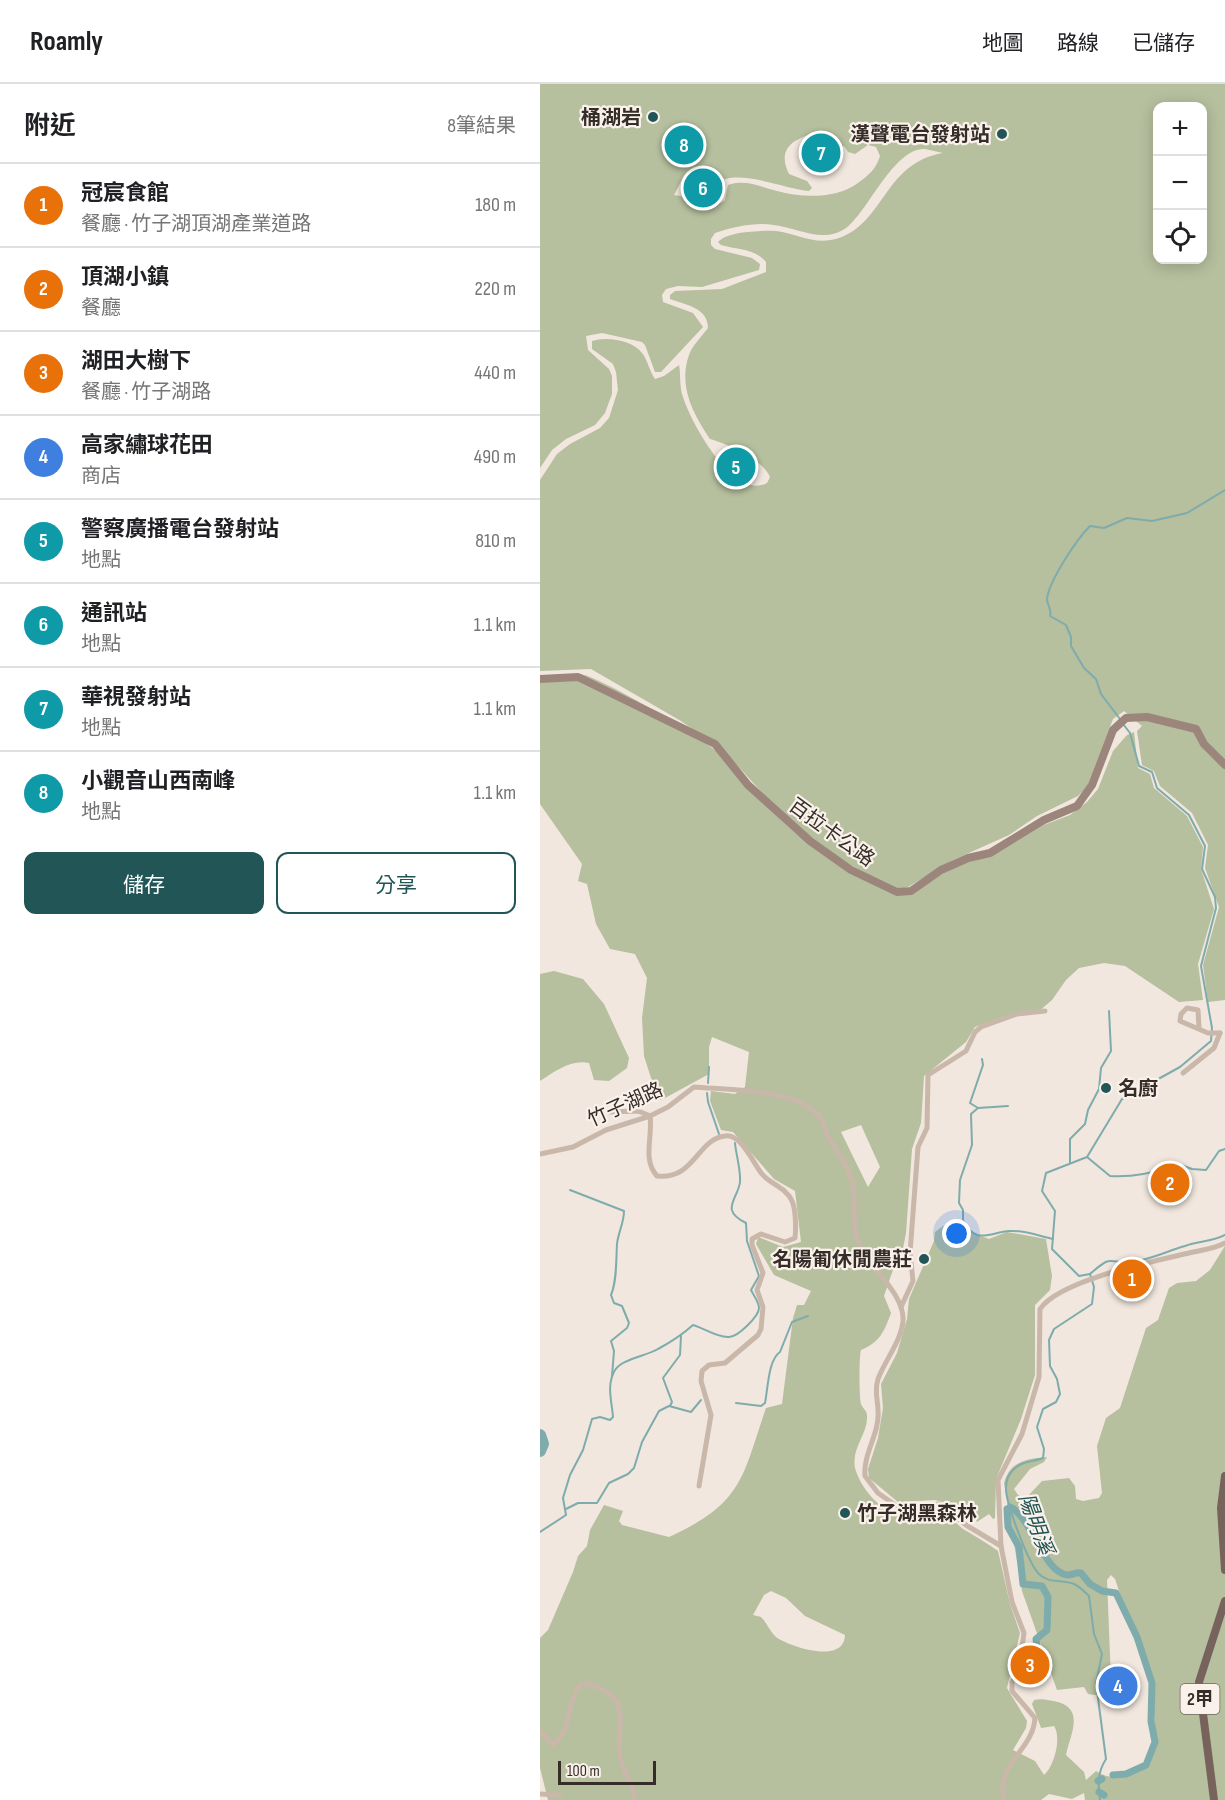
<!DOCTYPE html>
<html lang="zh-TW">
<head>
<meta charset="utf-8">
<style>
	body { margin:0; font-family:"Sofia Sans Condensed","Noto Sans TC",sans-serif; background:#f2f2f2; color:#202124 }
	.controls { position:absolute; right:18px; top:18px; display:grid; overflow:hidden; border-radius:12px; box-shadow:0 3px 15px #0003 }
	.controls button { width:54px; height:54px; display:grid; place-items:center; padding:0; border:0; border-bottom:2px solid #e0e0e0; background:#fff; color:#202124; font:30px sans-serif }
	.scale { position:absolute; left:18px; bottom:15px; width:98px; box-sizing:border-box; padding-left:6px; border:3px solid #362d29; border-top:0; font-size:16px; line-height:21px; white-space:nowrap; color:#362d29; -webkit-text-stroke:4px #f9f1ea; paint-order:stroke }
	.you { position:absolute; left:417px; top:1150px; width:21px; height:21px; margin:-15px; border:4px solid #fff; border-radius:50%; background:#1a73e8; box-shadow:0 0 0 9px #1a73e833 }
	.badge { display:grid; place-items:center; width:39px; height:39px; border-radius:50%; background:#215556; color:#fff; font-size:20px; font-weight:700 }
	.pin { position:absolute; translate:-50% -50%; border:3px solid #fff; box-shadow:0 2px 6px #0006 }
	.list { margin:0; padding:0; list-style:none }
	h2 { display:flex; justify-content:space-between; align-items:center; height:78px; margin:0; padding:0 24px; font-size:26px }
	h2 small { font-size:20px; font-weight:400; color:#757577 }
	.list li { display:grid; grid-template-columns:39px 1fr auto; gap:18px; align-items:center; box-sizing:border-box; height:84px; padding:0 24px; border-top:2px solid #e0e0e0 }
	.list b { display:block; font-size:22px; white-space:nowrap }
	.list p { margin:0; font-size:20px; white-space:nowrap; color:#757577 }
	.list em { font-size:20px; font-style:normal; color:#757577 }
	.actions { display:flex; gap:12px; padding:18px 24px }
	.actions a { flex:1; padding:14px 0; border:2px solid #215556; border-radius:12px; text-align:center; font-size:21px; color:#215556 }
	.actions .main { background:#215556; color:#fff }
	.icon { flex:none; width:33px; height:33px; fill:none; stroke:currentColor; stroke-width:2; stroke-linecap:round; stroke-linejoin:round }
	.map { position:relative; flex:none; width:685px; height:1716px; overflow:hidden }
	header { display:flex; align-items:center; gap:36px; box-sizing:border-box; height:84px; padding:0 30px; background:#fff; border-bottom:2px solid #e0e0e0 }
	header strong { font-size:28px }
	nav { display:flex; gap:33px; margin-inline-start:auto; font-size:21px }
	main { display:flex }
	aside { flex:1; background:#fff }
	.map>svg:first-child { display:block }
	.green { fill:#b6bf9e; fill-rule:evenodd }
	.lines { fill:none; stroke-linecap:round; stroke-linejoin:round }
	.stream { stroke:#7eacac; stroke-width:2 }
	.canal { stroke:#7eacac; stroke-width:7 }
	.river { stroke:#7eacac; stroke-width:12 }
	.minor { stroke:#c9b7aa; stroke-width:5 }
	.secondary { stroke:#9c867c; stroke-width:8 }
	.primary { stroke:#77635b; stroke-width:8 }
	.poi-dot { fill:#215556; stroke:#f9f1ea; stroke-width:2 }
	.labels { text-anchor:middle; stroke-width:4.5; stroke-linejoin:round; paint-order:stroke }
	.shield { fill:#f9f1ea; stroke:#706863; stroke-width:1.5 }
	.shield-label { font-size:18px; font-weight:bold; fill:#362d29 }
	.poi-label { font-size:20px; font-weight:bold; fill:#362d29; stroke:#f9f1ea; text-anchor:end }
	.street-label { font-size:20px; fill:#362d29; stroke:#f9f1ea }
	.water-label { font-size:21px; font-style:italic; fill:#215556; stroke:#f9f1ea }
</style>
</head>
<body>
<header>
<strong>Roamly</strong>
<nav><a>地圖</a><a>路線</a><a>已儲存</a></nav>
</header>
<main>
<aside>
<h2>附近<small>8筆結果</small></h2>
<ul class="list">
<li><span class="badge" style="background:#e8710a">1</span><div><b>冠宸食館</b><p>餐廳 · 竹子湖頂湖產業道路</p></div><em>180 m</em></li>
<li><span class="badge" style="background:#e8710a">2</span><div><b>頂湖小鎮</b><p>餐廳</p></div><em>220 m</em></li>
<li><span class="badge" style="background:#e8710a">3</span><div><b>湖田大樹下</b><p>餐廳 · 竹子湖路</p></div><em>440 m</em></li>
<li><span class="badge" style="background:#3f7fe0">4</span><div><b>高家繡球花田</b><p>商店</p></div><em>490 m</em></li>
<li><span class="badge" style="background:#0f9aa8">5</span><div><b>警察廣播電台發射站</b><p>地點</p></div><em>810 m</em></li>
<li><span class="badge" style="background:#0f9aa8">6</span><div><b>通訊站</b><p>地點</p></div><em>1.1 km</em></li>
<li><span class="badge" style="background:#0f9aa8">7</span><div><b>華視發射站</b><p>地點</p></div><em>1.1 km</em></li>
<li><span class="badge" style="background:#0f9aa8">8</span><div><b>小觀音山西南峰</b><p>地點</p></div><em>1.1 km</em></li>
</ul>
<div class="actions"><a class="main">儲存</a><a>分享</a></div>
</aside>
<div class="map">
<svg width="685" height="1716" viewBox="0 0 685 1716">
	<rect width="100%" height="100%" fill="#f1e7de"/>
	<g class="green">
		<path d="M0 0H685V916L668 918 663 881 679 823 665 784 668 761 652 729 620 702 614 687 602 681 597 647 602 642 584 627 573 635 547 703 538 712 497 732 469 751 411 777 368 803 359 805 351 804 320 787 274 757 237 725 187 670 141 637 51 585 0 587V396L17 370 30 360 60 344 69 334 78 306 76 288 73 280 52 265V257C66 252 93 256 102 269 108 276 109 287 115 295L124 292 139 281C141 291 139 302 143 313 151 339 194 417 227 399L230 393C223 375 187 360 170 355 153 330 138 302 149 271 152 262 162 252 168 244 168 223 145 221 130 215V211L135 207 182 205 226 188V178C214 164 198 166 181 161L178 158C184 152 191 151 199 149 211 148 223 146 236 147 259 150 275 162 299 154 345 138 344 79 403 69 397 68 391 66 385 65 354 63 328 128 306 144 283 160 258 144 234 141 215 138 193 143 175 149L171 155V161L175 165 212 174 220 180 219 186 162 203 138 202 126 205 122 211 123 218 153 229 163 243 121 288H115L105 261 102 258 62 249 46 252 48 266 69 285 72 292V310L65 329 55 341 26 355 12 366 0 384ZM618 22H662V176H618ZM285 47 293 51 301 63 304 62 308 68 315 70 328 61 336 63 340 72C336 85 329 91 318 99 296 115 262 114 237 107 221 103 205 95 188 101L185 116 181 119 134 111 143 94 176 100C196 83 244 105 269 107L272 104 267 97 249 90C234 60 261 52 285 47Z"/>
		<path d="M41 590C64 595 166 655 183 673 207 697 227 725 253 747 285 775 326 791 365 809L427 777 460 767 504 741 530 731 547 718 558 705 573 667 587 651 594 648 598 684 610 690 614 704 647 732 663 763 661 785 674 825 658 880 663 916 639 918 585 882 564 879 539 884 526 896 512 916 498 928 462 933 435 943 426 958 384 992 381 1039 372 1065 366 1149 362 1170 356 1177 344 1212 351 1229C344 1248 340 1258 321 1266 319 1271 319 1314 321 1320 323 1325 327 1326 327 1332 328 1350 311 1364 315 1384 320 1403 341 1430 362 1429 374 1428 386 1421 398 1425 408 1429 415 1439 423 1445 435 1452 447 1459 458 1467L470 1520 480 1549 467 1604 487 1637 486 1644 473 1666 495 1677 504 1691C514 1682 522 1654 514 1642L501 1644 500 1641 492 1620 494 1616C502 1614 509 1616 518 1618 545 1626 530 1651 526 1671L544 1688 546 1696 556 1687C568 1695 577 1694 590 1689 632 1674 609 1591 600 1559 598 1549 591 1539 587 1530 582 1518 579 1506 575 1495L571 1491 567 1496 571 1596 561 1612 548 1610 544 1603 517 1606 482 1507 464 1399C470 1377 486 1375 507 1373L504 1378 490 1385 474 1405 478 1411 485 1415 502 1397 529 1394 535 1402 536 1415 543 1417 559 1414 562 1409 557 1362 566 1334 580 1324 606 1244 618 1236 629 1204 637 1199 656 1197 670 1186 685 1162V1716H545L544 1709 532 1715 509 1710 501 1716H8L0 1684V1554L8 1546 33 1488 38 1472 47 1462 50 1446 64 1421 83 1427 79 1437 82 1441 129 1453C203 1419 202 1394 226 1324L242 1320 253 1234 257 1221H264L271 1207 234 1191 216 1160 218 1154H221L243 1163 261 1158 255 1107 234 1095 193 1048 181 1046 170 1017 171 1007 195 1010 205 1003 209 968 172 953 169 963V990L125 1014 120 1016 117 1013 104 972 102 934 107 894 95 870 70 865 56 840 47 800 38 797 42 780 0 720V592ZM321 1041 340 1083 328 1103 301 1048ZM231 1507 246 1514 265 1532 305 1551C304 1580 255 1564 239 1555 232 1552 227 1539 221 1533L213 1531 224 1511Z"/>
		<path d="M14 887 43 895 64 920 89 974 87 984 69 997 54 996 49 979C31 975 14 988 0 997V890Z"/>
		<path d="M420 1140 430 1148 449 1155 467 1148 506 1155 512 1192 510 1206 495 1221V1291L481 1335 456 1395 455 1434 453 1435 449 1430 437 1438 435 1435 410 1420 395 1416 358 1418 329 1394 328 1385 338 1354 343 1324 341 1300 357 1269 367 1235 369 1215 394 1157 395 1148 403 1142Z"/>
	</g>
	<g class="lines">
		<g class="stream">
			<path d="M580 635 561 610 556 595 544 584 531 562V553L526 541 510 532C512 524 507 522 507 515 509 497 536 456 550 442L564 444 587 434 612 437 647 429 685 406"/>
			<path d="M442 975 443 981 430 1019 438 1024 431 1030 432 1061 420 1096 419 1119 423 1126V1136C435 1162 451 1148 469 1147 484 1146 499 1152 513 1155"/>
			<path d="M168 999 169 983"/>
			<path d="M167 1009 168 1018 179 1050"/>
			<path d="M438 1024 468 1022"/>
			<path d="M547 1073 570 1092C590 1093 617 1090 635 1079L652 1085 666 1086 679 1067 685 1065"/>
			<path d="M530 1079V1055L545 1040 548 1026 559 1005 561 984 571 967 569 927"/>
			<path d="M30 1106 84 1127C84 1139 78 1149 77 1160 76 1176 77 1197 71 1211L74 1219 82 1222 89 1239 87 1244 71 1257 74 1267 72 1292"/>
			<path d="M550 1190 539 1192 512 1165 515 1127 502 1107 506 1089 547 1073 582 1015 640 983 671 957 672 944 661 882 676 824 675 813 662 785 665 762 649 731 617 704 612 688 599 682 590 649 583 640"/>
			<path d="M196 1319 221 1322 225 1319C228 1305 228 1276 240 1268L252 1238 268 1232"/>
			<path d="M130 1322 132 1318 123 1294 140 1271 141 1252"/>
			<path d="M26 1425 38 1419H57L69 1399 88 1390 94 1384 102 1358 119 1327 129 1322 151 1328 161 1316"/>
			<path d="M0 1448 26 1431 23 1414 30 1391 43 1366 52 1335 60 1333 70 1336 73 1333C72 1318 66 1301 75 1286 82 1275 106 1272 118 1265 131 1258 142 1251 153 1241 164 1244 177 1254 189 1253 198 1253 219 1232 219 1224 219 1218 214 1212 211 1206L219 1192 207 1157 206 1139C179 1126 198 1115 200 1098 201 1086 196 1071 195 1059"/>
			<path d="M565 1617 574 1612"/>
			<path d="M560 1716C558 1700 557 1689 566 1675L556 1599 562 1570 554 1550 549 1512C545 1508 539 1502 534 1500 523 1495 508 1500 499 1490 488 1479 465 1417 466 1403 466 1397 469 1390 473 1386 481 1377 493 1378 503 1374L504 1365 497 1343 503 1325 516 1318 520 1310 517 1295 510 1282 509 1256 514 1245 552 1220 554 1203 550 1190C574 1169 566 1180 591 1178 610 1176 627 1167 645 1162 659 1157 671 1158 685 1151"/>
		</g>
		<g class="canal">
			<path d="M470 1423C492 1433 503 1488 527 1491 533 1491 535 1488 541 1489L550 1500 562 1507 576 1509 597 1553 612 1599 611 1637 615 1658 606 1681 586 1690 573 1691"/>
			<path d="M467 1425 468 1443 479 1463 483 1500 502 1502 508 1513 507 1546 496 1555 499 1575"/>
			<path d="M558 1697 562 1695"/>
			<path d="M559 1708 564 1711"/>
		</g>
		<path class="river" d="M0 1351 3 1360 0 1367"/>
		<g class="minor">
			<path d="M659 944 658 926 647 924 641 930 640 937 668 949H680"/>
			<path d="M643 989 674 964 680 949"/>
			<path d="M69 1028 98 1027 108 1031"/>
			<path d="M110 1032C113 1054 102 1075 117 1092 155 1096 157 1055 185 1052 201 1049 213 1079 222 1090 230 1100 247 1104 252 1117 256 1126 256 1144 255 1154L245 1158 221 1150 212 1155V1161L223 1189 217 1206 223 1223 221 1245 218 1251 185 1279 169 1281 162 1287 161 1297 171 1331 159 1402"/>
			<path d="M0 1070 33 1063 66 1046 110 1032 128 1023 154 1003C189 1006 256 1004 280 1033 284 1038 285 1048 289 1054 297 1069 308 1080 312 1097 317 1117 311 1142 319 1160 329 1183 365 1210 363 1237 361 1258 345 1276 338 1295 334 1307 338 1316 338 1327 340 1349 323 1369 325 1392L338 1409 361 1425 399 1420 426 1441 461 1462"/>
			<path d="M361 1223 373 1197 370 1169 378 1063 387 1044 388 991 426 967 435 948 441 943 477 930 505 927"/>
			<path d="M0 1647 13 1661C35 1642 24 1622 41 1600 50 1599 55 1602 63 1606 91 1619 76 1648 80 1672 82 1688 94 1701 95 1716"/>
			<path d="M0 1710 20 1711"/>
			<path d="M464 1716C456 1678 493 1667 495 1634L472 1607V1598L478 1591 484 1549 472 1518 461 1462 458 1396 482 1350 499 1293 500 1225C519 1196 615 1177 649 1169 661 1166 674 1165 685 1159"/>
		</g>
		<path class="secondary" d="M0 595 38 593 175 660 208 701 270 757 311 786 357 808 371 807 401 786 428 774 450 769 504 736 537 722 552 701 573 646 586 634 607 633 656 645 664 660 685 681"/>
		<g class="primary">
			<path d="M685 1392 681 1424 685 1486"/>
			<path d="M674 1716 659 1598 685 1517"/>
		</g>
	</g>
	<g class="poi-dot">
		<circle cx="113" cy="33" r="6"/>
		<circle cx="462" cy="50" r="6"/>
		<circle cx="566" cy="1004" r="6"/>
		<circle cx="384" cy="1175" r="6"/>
		<circle cx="305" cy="1429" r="6"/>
	</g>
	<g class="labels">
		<rect class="shield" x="640.5" y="1600" width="39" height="30" rx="4.5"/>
		<g class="shield-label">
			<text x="660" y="1621">2甲</text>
		</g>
		<g class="poi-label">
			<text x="101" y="40">桶湖岩</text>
			<text x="450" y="57">漢聲電台發射站</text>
			<text x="578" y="1011" text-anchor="start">名廚</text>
			<text x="372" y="1182">名陽匍休閒農莊</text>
			<text x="317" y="1436" text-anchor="start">竹子湖黑森林</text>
		</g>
		<g class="street-label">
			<text transform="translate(292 748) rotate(36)" y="7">百拉卡公路</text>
			<text transform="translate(85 1020) rotate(-24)" y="7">竹子湖路</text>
		</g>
		<g class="water-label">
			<text transform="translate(496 1440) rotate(70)" y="7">陽明溪</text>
		</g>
	</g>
</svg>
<div class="controls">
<button>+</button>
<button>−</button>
<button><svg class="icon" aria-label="locate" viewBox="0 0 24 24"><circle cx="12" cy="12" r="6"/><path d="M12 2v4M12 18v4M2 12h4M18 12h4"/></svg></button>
</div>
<div class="scale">100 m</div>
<div class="you"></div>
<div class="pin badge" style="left:592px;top:1195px;background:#e8710a">1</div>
<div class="pin badge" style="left:630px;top:1099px;background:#e8710a">2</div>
<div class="pin badge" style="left:490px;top:1581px;background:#e8710a">3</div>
<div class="pin badge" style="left:578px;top:1602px;background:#3f7fe0">4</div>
<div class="pin badge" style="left:196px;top:383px;background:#0f9aa8">5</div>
<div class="pin badge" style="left:163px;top:104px;background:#0f9aa8">6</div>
<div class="pin badge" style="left:281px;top:69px;background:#0f9aa8">7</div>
<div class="pin badge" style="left:144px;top:61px;background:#0f9aa8">8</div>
</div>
</main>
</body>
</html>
